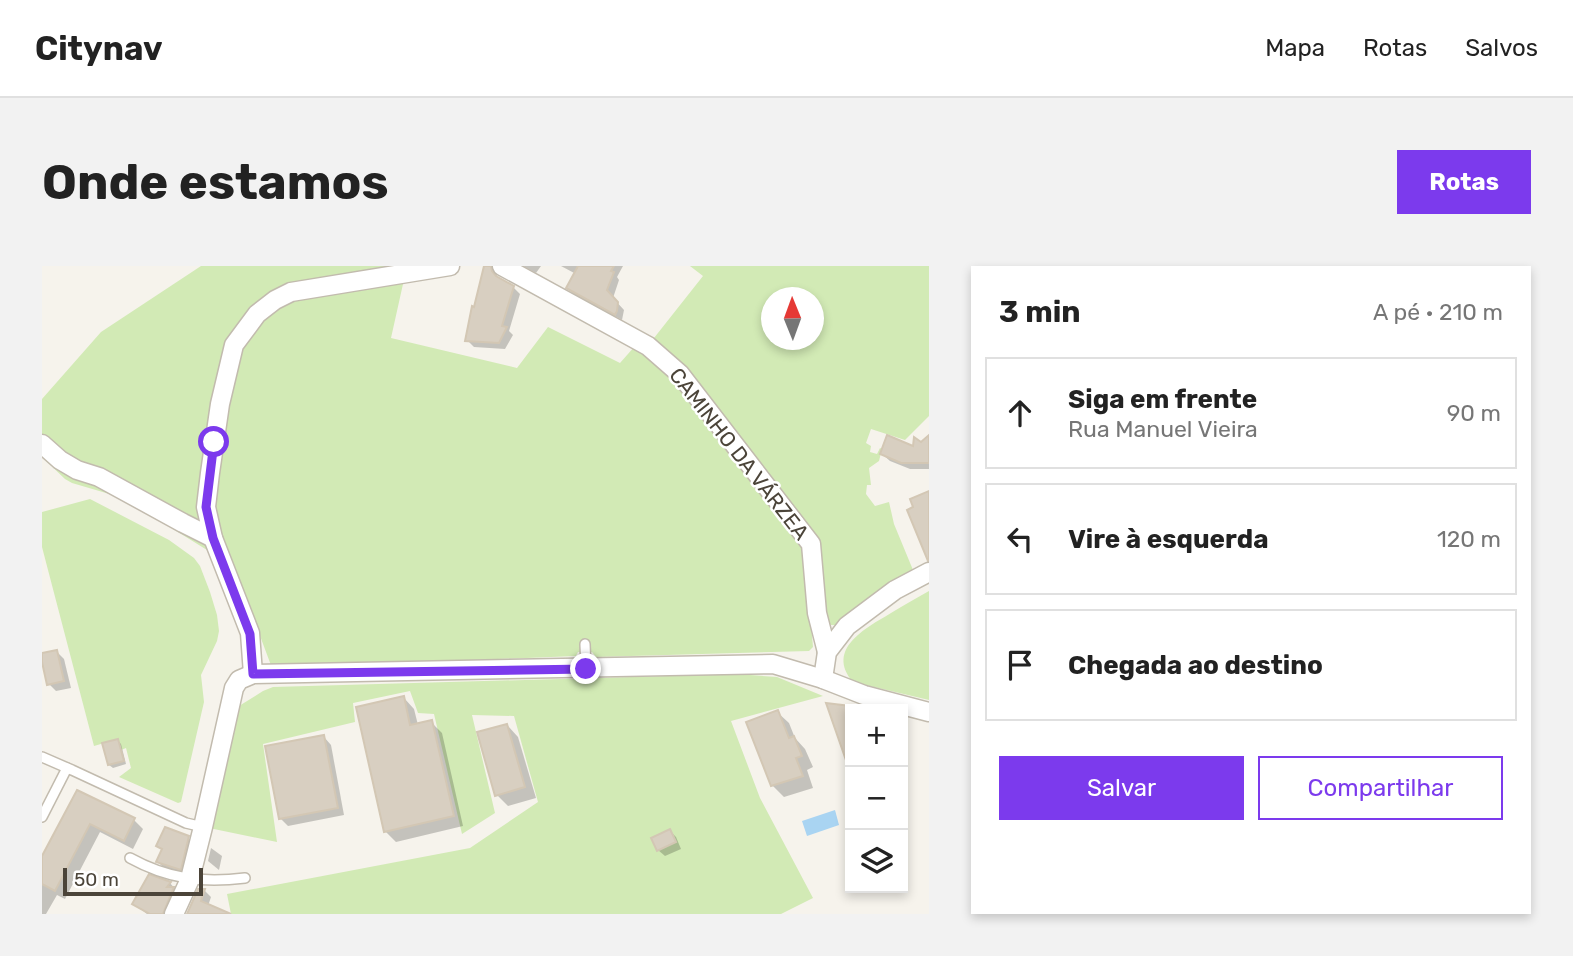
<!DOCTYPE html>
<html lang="pt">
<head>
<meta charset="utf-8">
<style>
	body { margin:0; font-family:Rubik,sans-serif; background:#f2f2f2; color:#222 }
	.controls { position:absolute; right:21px; bottom:21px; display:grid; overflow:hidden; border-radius:0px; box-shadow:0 4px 10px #0003 }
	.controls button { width:63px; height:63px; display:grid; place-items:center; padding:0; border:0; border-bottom:2px solid #e0e0e0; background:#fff; color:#222; font:35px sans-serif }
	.compass { position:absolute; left:719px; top:21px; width:63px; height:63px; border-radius:50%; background:#fff; box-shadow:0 4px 10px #0003; rotate:359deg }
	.scale { position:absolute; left:21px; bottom:18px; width:140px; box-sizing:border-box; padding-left:7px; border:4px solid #4b4439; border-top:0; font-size:19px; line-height:24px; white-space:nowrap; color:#4b4439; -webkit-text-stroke:5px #fff; paint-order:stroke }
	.stop { position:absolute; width:21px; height:21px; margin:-16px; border:5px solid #7c3aed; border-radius:50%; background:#fff }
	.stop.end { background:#7c3aed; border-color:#fff; box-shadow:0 2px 7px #0008 }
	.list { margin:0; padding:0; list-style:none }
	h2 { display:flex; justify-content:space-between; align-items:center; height:91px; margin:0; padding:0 28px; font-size:30px }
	h2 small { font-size:23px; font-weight:400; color:#767676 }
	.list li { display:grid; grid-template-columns:46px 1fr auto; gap:21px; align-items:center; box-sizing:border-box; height:112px; margin:0 14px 14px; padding:0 14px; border:2px solid #e0e0e0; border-radius:0px }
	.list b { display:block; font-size:26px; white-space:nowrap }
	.list p { margin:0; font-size:23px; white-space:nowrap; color:#767676 }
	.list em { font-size:23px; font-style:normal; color:#767676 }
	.actions { display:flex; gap:14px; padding:21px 28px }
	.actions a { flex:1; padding:16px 0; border:2px solid #7c3aed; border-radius:0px; text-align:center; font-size:24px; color:#7c3aed }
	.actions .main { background:#7c3aed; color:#fff }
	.icon { flex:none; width:38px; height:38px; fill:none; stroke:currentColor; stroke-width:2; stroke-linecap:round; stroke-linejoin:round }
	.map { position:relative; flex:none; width:887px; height:648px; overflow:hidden; border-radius:0px }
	header { display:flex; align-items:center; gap:42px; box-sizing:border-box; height:98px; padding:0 35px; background:#fff; border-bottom:2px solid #e0e0e0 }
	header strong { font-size:33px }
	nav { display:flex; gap:38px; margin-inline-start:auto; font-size:24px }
	.intro { display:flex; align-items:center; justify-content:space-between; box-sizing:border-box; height:168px; padding:0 42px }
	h1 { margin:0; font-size:49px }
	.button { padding:18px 32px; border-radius:0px; background:#7c3aed; color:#fff; font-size:24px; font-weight:700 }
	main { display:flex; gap:42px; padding:0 42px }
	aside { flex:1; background:#fff; border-radius:0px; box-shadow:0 4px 10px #0003 }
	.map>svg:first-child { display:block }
	.green { fill:#d2eab5; fill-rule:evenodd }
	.water { fill:#a9d4f2 }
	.shadow { fill:#0003 }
	.building { fill:#d8cfc1; stroke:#d3c7b4; stroke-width:2 }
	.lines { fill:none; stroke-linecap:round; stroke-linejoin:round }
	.service-casing { stroke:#c2bbae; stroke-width:12 }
	.minor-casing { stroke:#c2bbae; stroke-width:21 }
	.service { stroke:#fff; stroke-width:9 }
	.minor { stroke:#fff; stroke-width:18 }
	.route { stroke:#7c3aed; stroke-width:9 }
	.labels { text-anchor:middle; stroke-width:5; stroke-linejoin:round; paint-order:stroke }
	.street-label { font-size:21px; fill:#4b4439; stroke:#fff }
</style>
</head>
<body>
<header>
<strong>Citynav</strong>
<nav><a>Mapa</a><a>Rotas</a><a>Salvos</a></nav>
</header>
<div class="intro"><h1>Onde estamos</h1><a class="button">Rotas</a></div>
<main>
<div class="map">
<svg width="887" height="648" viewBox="0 0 887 648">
	<rect width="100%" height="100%" fill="#f6f3ec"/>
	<g class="green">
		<path d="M159 0H365L349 72 475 102 506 61 578 97 593 80 632 114 762 280 771 381 767 385 554 391 550 386H536L534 390 230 402 174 252 173 238 157 256 165 284 81 232 30 217 23 213 0 191V133L59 66Z"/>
		<path d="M648 0H887V150L863 174 829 163 824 177 829 180 828 186 835 188 838 182 840 183 837 195 827 202 829 219H825L824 228 833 240 847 236 852 258 871 304 845 318 796 359H789L784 354 774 275 663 125 612 72 661 10ZM730 32H772V74H730Z"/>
		<path d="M48 233 127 274 152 292 158 300 168 326 175 349 177 365 175 375 159 409 162 436 139 536 136 537 77 511 89 502 84 482 79 484 76 473 52 480 0 281V246Z"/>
		<path d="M887 325V434L811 416C783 383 824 362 849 347 861 340 874 332 887 325Z"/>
		<path d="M695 408 735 411 781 430 689 455 718 532 771 632 739 648H189L185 628 428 582 496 536 472 450 430 449 453 547 420 568 392 448 376 447 368 425 311 437 313 456 221 478 235 576 167 562 197 440 221 425 231 421Z"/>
	</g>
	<path class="water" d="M793 544 797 559 765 570 760 555Z"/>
	<g class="shadow">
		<path d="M444 0H457L454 7 456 13 471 21 478 28 467 65 471 69 463 83 432 81 425 74Z"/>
		<path d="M481 0H499L494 7Z"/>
		<path d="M519 0H581L575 11 577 14 571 32 582 44 580 54 532 28 526 22 534 8Z"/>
		<path d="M887 171V203H868L848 195 840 188 873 183Z"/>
		<path d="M15 386 22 393 29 422 14 425 7 418Z"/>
		<path d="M362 432 372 443 376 459 389 456 400 467 421 560 354 576 343 565Z"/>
		<path d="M735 446 747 457 753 472 763 483 771 501 765 504 771 522 742 531 730 519Z"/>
		<path d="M465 459 476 471 494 532 466 540 455 529Z"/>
		<path d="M282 471 289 479 302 549 246 560 238 552Z"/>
		<path d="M76 475 79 478 84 498 71 502 67 499Z"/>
		<path d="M36 526 92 554 101 563 91 583 58 566 23 633 15 629 4 648H0V594Z"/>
		<path d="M628 565 634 571 639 583 623 590 616 584Z"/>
		<path d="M146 572 154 580 146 610 123 603 116 596 121 584 116 580Z"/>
		<path d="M169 582 180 590 177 604 166 595Z"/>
		<path d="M128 617 134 624 130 648H105L92 638Z"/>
		<path d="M157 624 163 625 169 631 166 640 178 645 181 648H145Z"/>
	</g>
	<g class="building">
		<path d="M442 0H449L450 5 454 10 472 20 460 60 465 61 457 77 423 75 430 40 432 41Z"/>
		<path d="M536 0H572L569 5 572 6 565 24 576 36 575 45 573 49 524 22Z"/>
		<path d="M845 169 871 180 872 171 879 176 887 169V197H859L838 188Z"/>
		<path d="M887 225V295H886L865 244 871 241 868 233Z"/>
		<path d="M15 384 22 415 5 419 0 396V387Z"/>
		<path d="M362 430 368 459 390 454 412 550 342 566 314 441Z"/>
		<path d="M784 437 808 440V500H806Z"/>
		<path d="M736 444 747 472 752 470 760 490 754 492 761 510 729 520 704 456Z"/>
		<path d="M465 458 483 521 453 530 435 466Z"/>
		<path d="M282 469 296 542 237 553 223 480Z"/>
		<path d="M76 473 82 495 66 499 60 477Z"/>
		<path d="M35 524 93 552 82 575 48 558 13 625 0 618V590Z"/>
		<path d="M123 561 147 570 139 604 114 596 120 583 114 580Z"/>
		<path d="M628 563 634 576 615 585 609 572Z"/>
		<path d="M107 608 129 616 125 621H132L121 648H108L90 638Z"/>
		<path d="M156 623H163L159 635 189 648H145Z"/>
	</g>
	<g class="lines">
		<g class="service-casing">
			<g id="service">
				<path d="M543 378 544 403"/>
				<path d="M0 491 30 504 144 557 161 561"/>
				<path d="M0 551 25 502"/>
				<path d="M88 592C126 613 160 617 203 612"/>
			</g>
		</g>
		<g class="minor-casing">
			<g id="minor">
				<path d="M460 0 606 80 638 108 769 278 775 347 785 386"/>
				<path d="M0 178 18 194 35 204 57 211 141 257 171 272"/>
				<path d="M211 408 208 367 171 272 164 241 168 207 178 138 192 79 215 48 233 34 249 26 408 0"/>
				<path d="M781 413 785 386 805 360 853 324 887 306"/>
				<path d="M132 648 148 613 161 561 192 422 197 414 211 408 731 398 781 413 822 429 887 446"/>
			</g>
		</g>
		<use href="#service" class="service"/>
		<use href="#minor" class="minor"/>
	</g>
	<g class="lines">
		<path class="route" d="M172 176 164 241 171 272 208 368 211 408 544 403"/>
	</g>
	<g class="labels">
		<g class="street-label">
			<text transform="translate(697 188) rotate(52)" y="7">CAMINHO DA VÁRZEA</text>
		</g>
	</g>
</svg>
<div class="controls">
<button>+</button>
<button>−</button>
<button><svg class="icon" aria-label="layers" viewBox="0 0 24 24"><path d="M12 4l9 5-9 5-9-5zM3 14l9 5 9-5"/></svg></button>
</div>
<svg class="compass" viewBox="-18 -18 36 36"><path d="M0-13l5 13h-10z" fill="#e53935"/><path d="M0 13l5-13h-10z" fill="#767676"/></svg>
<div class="scale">50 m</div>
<div class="stop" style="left:172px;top:176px"></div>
<div class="stop end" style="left:544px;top:403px"></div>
</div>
<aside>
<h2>3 min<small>A pé · 210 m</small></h2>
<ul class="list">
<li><svg class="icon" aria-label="ahead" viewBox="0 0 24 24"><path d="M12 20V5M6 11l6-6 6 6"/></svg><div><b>Siga em frente</b><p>Rua Manuel Vieira</p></div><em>90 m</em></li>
<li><svg class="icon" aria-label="left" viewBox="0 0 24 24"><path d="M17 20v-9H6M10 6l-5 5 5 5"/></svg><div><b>Vire à esquerda</b></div><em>120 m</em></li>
<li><svg class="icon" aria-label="arrive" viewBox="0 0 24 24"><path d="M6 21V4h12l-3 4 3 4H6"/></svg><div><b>Chegada ao destino</b></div></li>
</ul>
<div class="actions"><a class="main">Salvar</a><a>Compartilhar</a></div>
</aside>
</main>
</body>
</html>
